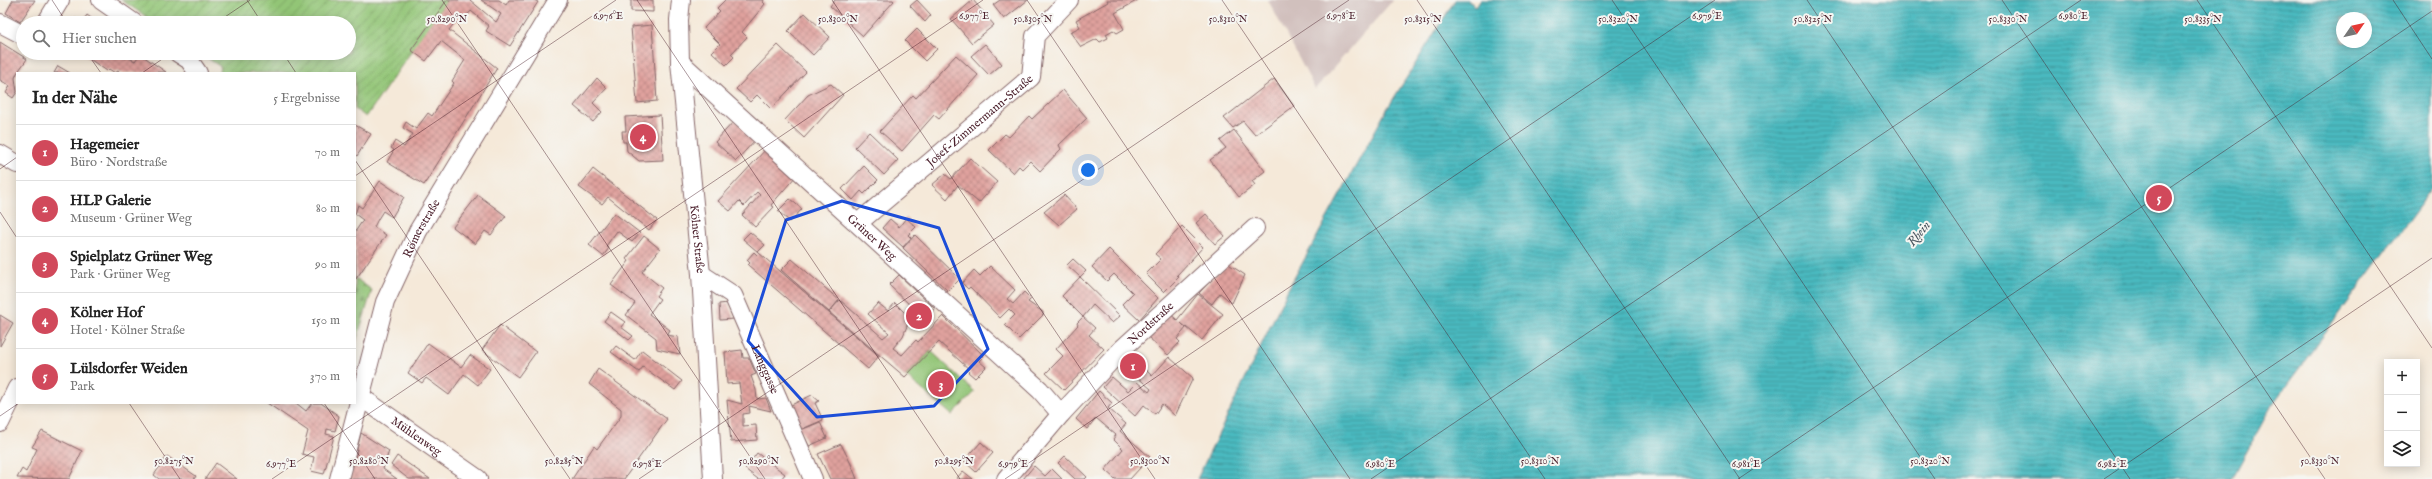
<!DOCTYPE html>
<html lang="de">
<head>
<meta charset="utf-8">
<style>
	body { margin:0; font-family:"IM FELL English",serif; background:#f2f2f2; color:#222 }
	.controls { position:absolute; right:12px; bottom:12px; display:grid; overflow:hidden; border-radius:0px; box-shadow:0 2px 10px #0003 }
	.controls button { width:36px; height:36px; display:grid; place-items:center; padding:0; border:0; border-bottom:1px solid #e0e0e0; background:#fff; color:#222; font:20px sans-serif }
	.compass { position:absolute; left:2336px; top:12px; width:36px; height:36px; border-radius:50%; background:#fff; box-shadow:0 2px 10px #0003; rotate:56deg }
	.you { position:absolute; left:1088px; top:170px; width:14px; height:14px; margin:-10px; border:3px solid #fff; border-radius:50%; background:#1a73e8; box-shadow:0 0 0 6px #1a73e833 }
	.badge { display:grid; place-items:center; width:26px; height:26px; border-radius:50%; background:#d1495b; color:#fff; font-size:13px; font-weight:700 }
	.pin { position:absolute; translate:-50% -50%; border:2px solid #fff; box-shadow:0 1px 4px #0006 }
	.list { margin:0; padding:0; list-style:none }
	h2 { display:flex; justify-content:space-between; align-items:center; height:52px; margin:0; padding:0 16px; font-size:17px }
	h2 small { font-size:13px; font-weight:400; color:#767676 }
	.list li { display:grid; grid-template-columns:26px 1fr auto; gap:12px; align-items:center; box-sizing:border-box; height:56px; padding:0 16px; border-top:1px solid #e0e0e0 }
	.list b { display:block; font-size:15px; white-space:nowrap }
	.list p { margin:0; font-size:13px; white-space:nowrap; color:#767676 }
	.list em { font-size:13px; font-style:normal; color:#767676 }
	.icon { flex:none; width:22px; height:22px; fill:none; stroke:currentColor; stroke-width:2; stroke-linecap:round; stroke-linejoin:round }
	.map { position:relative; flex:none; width:2432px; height:479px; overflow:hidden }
	.search { position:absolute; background:#fff; box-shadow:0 2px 10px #0003; left:16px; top:16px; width:340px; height:44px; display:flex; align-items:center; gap:10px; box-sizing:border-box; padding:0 14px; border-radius:22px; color:#767676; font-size:15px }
	.panel { position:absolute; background:#fff; box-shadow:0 2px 10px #0003; left:16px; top:72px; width:340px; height:332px; border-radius:0px }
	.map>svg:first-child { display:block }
	.industrial { fill:#d1c0bd }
	.cemetery { fill:url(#cemetery-stones); stroke:#6e7250 }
	.park { fill:#92c576; stroke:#6e7250 }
	.garden { fill:url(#garden-furrows); stroke:#6e7250 }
	.water { fill:url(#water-rules); stroke:#4a6c75; fill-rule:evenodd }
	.building { fill:url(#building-cross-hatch) }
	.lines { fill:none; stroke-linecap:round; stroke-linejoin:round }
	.minor-casing { stroke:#866668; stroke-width:20 }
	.minor { stroke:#fff; stroke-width:18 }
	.marked { fill:none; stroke:#1d4ed8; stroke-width:3; stroke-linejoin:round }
	.ticks { fill:none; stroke:#4a1f2b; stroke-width:1; stroke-opacity:0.45 }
	.labels { text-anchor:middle; stroke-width:4; stroke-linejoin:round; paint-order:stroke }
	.street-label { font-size:12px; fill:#4a1f2b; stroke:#f6f6f2 }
	.water-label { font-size:13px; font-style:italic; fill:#4a555f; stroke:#f6f6f2 }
	.ticks-label { font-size:10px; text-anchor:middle; fill:#4a1f2b; stroke:#f6f6f2; stroke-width:4; stroke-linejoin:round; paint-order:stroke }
</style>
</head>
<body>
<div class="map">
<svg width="2432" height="479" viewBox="0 0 2432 479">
	<defs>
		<pattern id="cemetery-stones" width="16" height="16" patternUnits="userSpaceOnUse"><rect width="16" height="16" fill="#92c576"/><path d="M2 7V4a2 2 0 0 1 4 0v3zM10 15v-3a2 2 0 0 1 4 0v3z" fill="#799f61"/></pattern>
		<pattern id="garden-furrows" width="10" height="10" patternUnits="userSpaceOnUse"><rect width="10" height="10" fill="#92c576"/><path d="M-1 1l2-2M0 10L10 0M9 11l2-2" fill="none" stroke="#799f61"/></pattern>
		<pattern id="water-rules" width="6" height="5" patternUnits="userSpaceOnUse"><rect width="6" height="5" fill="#4ab9bf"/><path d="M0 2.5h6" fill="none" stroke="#40969b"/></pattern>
		<pattern id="building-cross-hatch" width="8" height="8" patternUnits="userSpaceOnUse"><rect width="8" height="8" fill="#e0a29e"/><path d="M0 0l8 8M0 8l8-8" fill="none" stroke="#b88381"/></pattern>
	</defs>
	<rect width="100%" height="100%" fill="#f6f6f2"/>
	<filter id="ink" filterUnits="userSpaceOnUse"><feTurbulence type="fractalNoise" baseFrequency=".025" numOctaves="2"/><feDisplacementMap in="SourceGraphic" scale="8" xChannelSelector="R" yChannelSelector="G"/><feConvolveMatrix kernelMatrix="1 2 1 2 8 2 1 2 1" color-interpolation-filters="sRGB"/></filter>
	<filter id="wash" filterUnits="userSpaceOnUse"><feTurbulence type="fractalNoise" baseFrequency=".012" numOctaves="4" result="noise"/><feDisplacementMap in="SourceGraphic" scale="16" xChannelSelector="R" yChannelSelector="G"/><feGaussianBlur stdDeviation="0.9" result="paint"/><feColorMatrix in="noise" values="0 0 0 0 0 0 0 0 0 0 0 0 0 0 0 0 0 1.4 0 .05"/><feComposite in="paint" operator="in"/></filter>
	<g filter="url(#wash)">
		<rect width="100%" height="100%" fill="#f5e9d9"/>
		<path class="industrial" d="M1268 0H1393L1315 89Z"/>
		<path class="cemetery" d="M355 278 372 290 355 345Z"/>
		<path class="park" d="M931 351 975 392 952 415 906 376Z"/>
		<path class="garden" d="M121 0H447L366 117 355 109V73H218L221 67 200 53H349V23H156Z"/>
		<path class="water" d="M1455 0H1467L1476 6 1480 0H2432V189L2272 405 2232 479H1197L1287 291 1387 109ZM2342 18H2366V42H2342Z"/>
		<g id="blocks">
			<g class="building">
				<path d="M13 0H35L20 22 6 13Z"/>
				<path d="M447 0H470L496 22 501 14 481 0H499L506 5 509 0H534L538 2 510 46 486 31 489 26 471 11 464 19 460 16 449 30 497 68 424 185 387 162 394 150 391 148 395 141 404 147 413 134 403 128 406 122 416 129 428 113 432 116 454 83 452 81 465 60 441 41 426 61 411 50Z"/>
				<path d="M631 0H653V12L631 11Z"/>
				<path d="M725 0H764L763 2 765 4 742 32 747 37 731 54 734 57 726 65 712 52 720 44 704 28 720 11 717 8Z"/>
				<path d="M835 0H893L894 1 863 36 830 6Z"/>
				<path d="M917 0 931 15 925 22 910 6Z"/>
				<path d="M973 0 994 25 972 43 951 19Z"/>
				<path d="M1000 0H1028L1004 19 993 5Z"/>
				<path d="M1107 0H1138L1115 13 1124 29 1117 33 1113 30 1106 34 1108 38 1100 42 1097 39 1081 47 1070 32 1080 27 1076 20 1108 2Z"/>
				<path d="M805 13 830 37 813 55 788 31Z"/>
				<path d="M87 15 98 23H71L75 18 82 22Z"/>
				<path d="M652 25 657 101 637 103 631 27Z"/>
				<path d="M917 29 937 49 925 61 905 41Z"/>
				<path d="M0 42 27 59 17 73 15 78 17 92 13 98 6 93 10 86 0 80Z"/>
				<path d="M985 44 1002 64 989 75 971 56Z"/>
				<path d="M778 45 806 72 771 109 757 95 750 102 736 89Z"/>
				<path d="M81 53H119L126 59 127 57 135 61 140 54 166 72 120 73 118 71 115 73 109 69 107 71Z"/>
				<path d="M956 55 978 75 939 119 934 115 902 151 880 131 913 95 916 98Z"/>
				<path d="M58 66 70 73H54Z"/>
				<path d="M597 78 607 88 593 103 602 112 593 122 574 106Z"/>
				<path d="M1274 79 1294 106 1255 135 1243 121 1233 128 1224 118Z"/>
				<path d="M831 84 843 95 804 138 785 120 808 95Z"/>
				<path d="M1063 90 1087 118 1059 145 1061 149 1040 171 1030 161 1022 169 1019 166 1013 173 989 150 1005 134 1009 137 1029 116 1032 119Z"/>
				<path d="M660 115 663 160 639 161 627 151 626 142H623L622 131H626L625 117Z"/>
				<path d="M735 120 756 139 736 161 715 142Z"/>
				<path d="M355 125 371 134 357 156 355 155Z"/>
				<path d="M1234 130 1265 171 1252 181 1255 185 1239 197 1210 160 1226 148 1220 141Z"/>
				<path d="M869 132 898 160 884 175 855 147Z"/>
				<path d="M767 148 796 176 771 205 774 207 755 227 742 215 760 195 757 192 744 206 739 201 730 211 718 201Z"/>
				<path d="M970 158 997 182 979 203 958 185 947 199 932 185 945 174 951 179Z"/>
				<path d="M864 166 878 180 864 194 861 191 853 200 842 189Z"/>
				<path d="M593 169 657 220 649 230 608 197 602 204 579 187Z"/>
				<path d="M380 181 404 197 392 217 383 211 378 219 374 227 386 235 356 279 355 232 363 220 355 214 358 205 362 208Z"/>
				<path d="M478 195 506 216 491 235 485 231 475 244 453 227Z"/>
				<path d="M1064 195 1077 209 1059 225 1044 212Z"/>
				<path d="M790 199 802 209 790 222 778 211Z"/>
				<path d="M614 213 640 233 632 242 617 231 606 246 609 248 603 256 589 245Z"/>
				<path d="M1206 214 1225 236 1215 244 1196 223Z"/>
				<path d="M906 218 916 227 908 235 911 238 903 247 882 228 890 219 899 227Z"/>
				<path d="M1182 226 1203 247 1177 275 1179 277 1164 292 1146 274 1161 259 1155 254Z"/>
				<path d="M750 232 765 245 758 252 743 239Z"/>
				<path d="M915 235 960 279 948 291 903 248Z"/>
				<path d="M644 236 660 249 642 272 662 288 656 296 660 299 649 314 670 330 667 335 678 337 680 354 657 349 656 338 626 315 635 303 611 285 629 261 626 259Z"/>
				<path d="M1109 249 1158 298 1139 320 1122 304 1133 293 1114 274 1107 281 1092 267Z"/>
				<path d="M754 252 757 255 759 253 879 356 868 369 748 265 750 263 747 260Z"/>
				<path d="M792 259 839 300 829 312 781 270Z"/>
				<path d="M1073 259 1086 271 1080 277 1067 265Z"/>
				<path d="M1227 263 1245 275 1232 303 1220 293 1212 304 1199 293Z"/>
				<path d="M990 266 1015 290 1007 299 1013 304 1024 292 1031 299 1028 302 1043 312V315L1019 339 1005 325 1015 315 1009 309 1000 318 970 287 968 289 962 283 974 270 980 276Z"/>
				<path d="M899 275 935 309 918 328 909 321 903 336 893 348 902 355 916 340 918 342 943 316 984 356 979 361 986 367 975 378 968 372 970 370 939 342 905 377 829 312 840 300 883 338 889 333 868 314 878 303 888 311 895 303 905 313 911 306 889 285Z"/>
				<path d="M1080 277 1120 316 1112 323 1093 305 1083 317 1062 296Z"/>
				<path d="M1198 294 1223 314 1202 340 1181 323 1186 328 1177 339 1180 342 1168 355 1148 337 1168 312 1177 320Z"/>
				<path d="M728 303 734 319 720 320 719 304Z"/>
				<path d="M611 312 625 322 621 327 633 336 629 340 604 321Z"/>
				<path d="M0 315 13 323 0 346Z"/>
				<path d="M1083 317 1095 328 1089 335 1104 349 1064 390 1046 373 1063 356 1056 349 1078 325 1077 323Z"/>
				<path d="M500 325 536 352 518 377 482 350Z"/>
				<path d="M428 343 461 367 470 355 490 369 478 385 464 374 449 395 426 378 422 383 408 373Z"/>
				<path d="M616 346 635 360 642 350 682 381 675 390 643 367 639 372 611 352Z"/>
				<path d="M742 350 743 358H749L756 374 751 376 756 390 757 399 766 398 771 411 749 406 750 413 743 414V426L756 425 757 440 731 442 727 400 742 404 739 383 727 384 725 352Z"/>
				<path d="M1129 354 1152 376 1169 357 1193 378 1175 416 1162 404 1155 414 1144 405 1135 416 1103 387 1112 377 1128 391 1137 382 1149 392 1151 389 1121 363Z"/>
				<path d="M598 369 667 419 624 479H572L594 446 597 449 621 416V409L589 384Z"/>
				<path d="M1099 391 1112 403 1108 408 1126 424 1120 431 1150 457 1130 479H1115L1105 470 1123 449 1113 439 1116 435 1096 418 1087 429 1076 419Z"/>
				<path d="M812 395 819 401 815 403 823 420 800 430 789 406Z"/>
				<path d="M267 403H296L306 411 312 403H321L339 416 335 431 327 429 326 434 334 436 324 474 311 471 314 457 302 454 308 431Z"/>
				<path d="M820 422 827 438 809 446 801 430Z"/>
				<path d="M42 431 82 451 69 479 17 478 22 469 26 472 37 449 32 447Z"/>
				<path d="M361 433 389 451 383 469 397 479H350Z"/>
				<path d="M981 442 993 453 976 472 964 461Z"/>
				<path d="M841 444 851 464 857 479H830L818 454Z"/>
				<path d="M757 453 785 474 781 479H758L745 469Z"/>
				<path d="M167 456 196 476 194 479H159L154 475Z"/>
				<path d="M397 456 430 479H409L406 477 391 465Z"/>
				<path d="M1065 456 1087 477 1085 479H1075L1058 463Z"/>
				<path d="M216 463 237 479H205Z"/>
				<path d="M1034 466 1045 476 1052 469 1062 479H1023Z"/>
				<path d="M963 471 973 479H956Z"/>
			</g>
		</g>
	</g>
	<g filter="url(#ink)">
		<use href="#blocks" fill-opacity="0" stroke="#866668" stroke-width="1"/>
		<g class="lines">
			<g class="minor-casing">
				<g id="minor">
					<path d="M101 0 134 23"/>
					<path id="s1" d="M681 0 679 20 680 62 701 274 713 479"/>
					<path d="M0 23 23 35"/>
					<path d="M46 23 60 0"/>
					<path d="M178 53 189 60 198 73"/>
					<path id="s2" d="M680 62 1040 390 1061 414"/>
					<path d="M0 154 17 164"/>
					<path id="s3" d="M858 223 1031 77 1035 36 1069 0"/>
					<path id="s4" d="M701 274 733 295 813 479"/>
					<path id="s5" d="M355 393 478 479"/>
					<path d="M0 423 17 388"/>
					<path id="s6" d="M339 479 385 302 418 231 558 0"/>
					<path id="s7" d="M1006 479 1061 414 1122 349 1255 228"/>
				</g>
			</g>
			<use href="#minor" class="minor"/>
		</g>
	</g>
	<path class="marked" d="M842 201 939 228 988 349 934 406 817 417 748 341 786 220Z"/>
	<path class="ticks" d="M52 0 67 23M247 0 262 23M442 0 765 479M637 0 960 479M832 0 1155 479M1027 0 1350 479M1222 0 1545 479M1417 0 1740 479M1612 0 1935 479M1807 0 2130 479M2002 0 2325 479M2197 0 2432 348M2393 0 2432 59M216 23 250 0M87 53 101 73M283 53 296 73M142 73 171 53M355 160 570 479M0 169 17 157M355 176 616 0M0 212 17 238M129 403 180 479M324 403 375 479M0 416 19 403M272 479 983 0M639 479 1349 0M1005 479 1715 0M1371 479 2081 0M1738 479 2432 11M2104 479 2432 258"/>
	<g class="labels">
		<g class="street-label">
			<text dy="4" stroke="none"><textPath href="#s3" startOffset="159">Josef-Zimmermann-Straße</textPath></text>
			<text dy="4" stroke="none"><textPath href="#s6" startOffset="265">Römerstraße</textPath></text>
			<text dy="4" stroke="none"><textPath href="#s2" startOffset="260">Grüner Weg</textPath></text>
			<text dy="4" stroke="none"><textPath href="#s1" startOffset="240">Kölner Straße</textPath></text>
			<text dy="4" stroke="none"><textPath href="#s7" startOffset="213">Nordstraße</textPath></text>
			<text dy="4" stroke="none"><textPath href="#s4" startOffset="119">Langgasse</textPath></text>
			<text dy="4" stroke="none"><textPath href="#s5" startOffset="75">Mühlenweg</textPath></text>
		</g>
		<g class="water-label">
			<text transform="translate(1918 233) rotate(-51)" y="5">Rhein</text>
		</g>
	</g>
	<g class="ticks-label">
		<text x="974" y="19">6.977°E</text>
		<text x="1341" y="19">6.978°E</text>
		<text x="1707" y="19">6.979°E</text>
		<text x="2073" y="19">6.980°E</text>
		<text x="608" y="19">6.976°E</text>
		<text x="1813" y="22">50.8325°N</text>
		<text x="2203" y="22">50.8335°N</text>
		<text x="447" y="22">50.8290°N</text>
		<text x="838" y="22">50.8300°N</text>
		<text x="1033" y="22">50.8305°N</text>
		<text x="1228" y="22">50.8310°N</text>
		<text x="1423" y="22">50.8315°N</text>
		<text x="1618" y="22">50.8320°N</text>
		<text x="2008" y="22">50.8330°N</text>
		<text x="174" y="464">50.8275°N</text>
		<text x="369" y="464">50.8280°N</text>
		<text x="564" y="464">50.8285°N</text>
		<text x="759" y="464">50.8290°N</text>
		<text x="954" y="464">50.8295°N</text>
		<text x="1150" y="464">50.8300°N</text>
		<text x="1540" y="464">50.8310°N</text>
		<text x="1930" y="464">50.8320°N</text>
		<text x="2320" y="464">50.8330°N</text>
		<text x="281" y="467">6.977°E</text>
		<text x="647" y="467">6.978°E</text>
		<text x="1013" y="467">6.979°E</text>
		<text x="1380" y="467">6.980°E</text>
		<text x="1746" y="467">6.981°E</text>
		<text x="2112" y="467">6.982°E</text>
	</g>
</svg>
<div class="controls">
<button>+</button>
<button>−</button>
<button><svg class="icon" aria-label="layers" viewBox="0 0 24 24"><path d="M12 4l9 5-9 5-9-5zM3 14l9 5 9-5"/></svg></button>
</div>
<svg class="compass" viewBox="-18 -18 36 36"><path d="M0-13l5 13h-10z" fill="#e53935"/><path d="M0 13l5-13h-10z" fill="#767676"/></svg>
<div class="you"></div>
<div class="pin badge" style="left:1133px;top:366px">1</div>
<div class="pin badge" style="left:919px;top:316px">2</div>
<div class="pin badge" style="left:941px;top:384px">3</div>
<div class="pin badge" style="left:643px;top:137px">4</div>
<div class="pin badge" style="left:2159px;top:198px">5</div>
<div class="search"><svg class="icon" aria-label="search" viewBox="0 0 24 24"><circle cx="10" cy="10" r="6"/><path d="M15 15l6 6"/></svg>Hier suchen</div>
<section class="panel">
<h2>In der Nähe<small>5 Ergebnisse</small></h2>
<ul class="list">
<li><span class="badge">1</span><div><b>Hagemeier</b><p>Büro · Nordstraße</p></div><em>70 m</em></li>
<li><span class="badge">2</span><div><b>HLP Galerie</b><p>Museum · Grüner Weg</p></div><em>80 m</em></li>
<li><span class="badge">3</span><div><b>Spielplatz Grüner Weg</b><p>Park · Grüner Weg</p></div><em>90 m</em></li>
<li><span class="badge">4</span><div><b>Kölner Hof</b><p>Hotel · Kölner Straße</p></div><em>150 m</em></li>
<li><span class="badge">5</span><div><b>Lülsdorfer Weiden</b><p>Park</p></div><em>370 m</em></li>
</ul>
</section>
</div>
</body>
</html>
